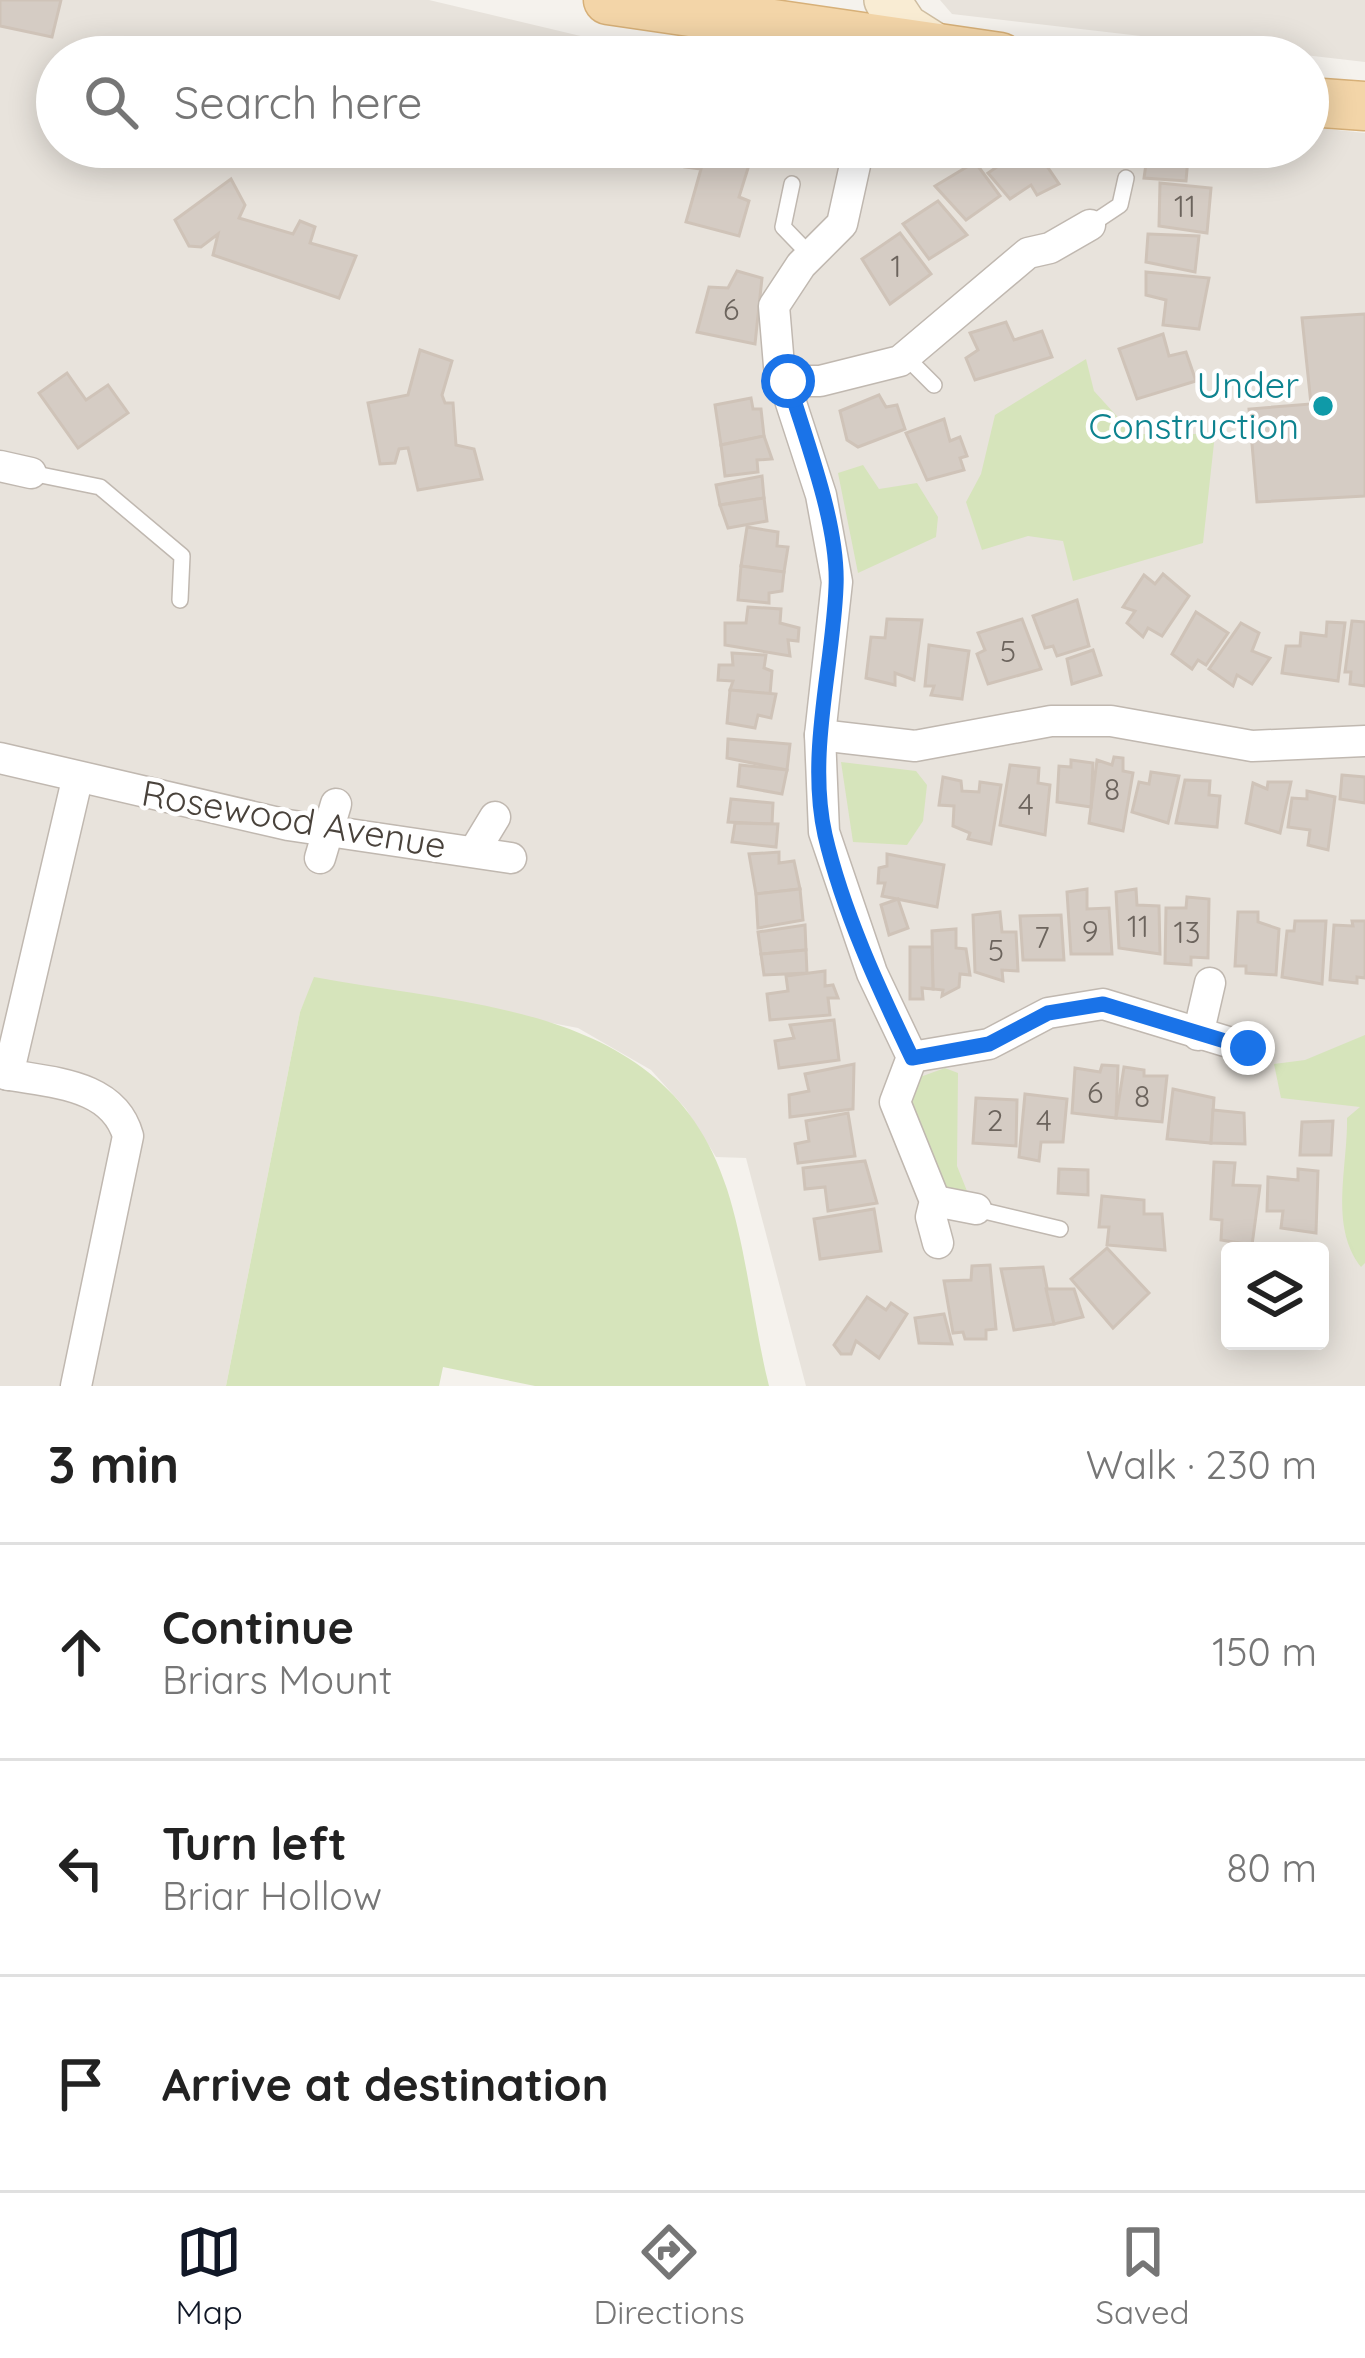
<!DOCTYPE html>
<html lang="en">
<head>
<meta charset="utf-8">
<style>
	body { margin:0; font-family:Quicksand,sans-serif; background:#f6f6f6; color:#222 }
	.controls { position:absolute; right:36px; bottom:36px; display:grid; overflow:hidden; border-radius:12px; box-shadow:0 6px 30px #0003 }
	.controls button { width:108px; height:108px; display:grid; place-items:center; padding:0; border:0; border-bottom:3px solid #e0e0e0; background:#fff; color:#222; font:60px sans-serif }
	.stop { position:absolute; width:36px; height:36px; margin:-27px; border:9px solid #1a73e8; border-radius:50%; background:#fff }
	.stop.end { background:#1a73e8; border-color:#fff; box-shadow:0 3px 12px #0008 }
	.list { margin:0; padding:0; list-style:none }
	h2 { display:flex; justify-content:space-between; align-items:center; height:156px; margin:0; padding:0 48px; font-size:51px }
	h2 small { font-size:39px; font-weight:400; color:#767676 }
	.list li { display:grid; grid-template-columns:78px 1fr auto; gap:36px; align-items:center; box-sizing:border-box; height:216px; padding:0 48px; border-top:3px solid #e0e0e0 }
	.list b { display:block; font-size:45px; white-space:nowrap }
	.list p { margin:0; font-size:39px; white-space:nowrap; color:#767676 }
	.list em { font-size:39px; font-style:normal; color:#767676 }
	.icon { flex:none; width:66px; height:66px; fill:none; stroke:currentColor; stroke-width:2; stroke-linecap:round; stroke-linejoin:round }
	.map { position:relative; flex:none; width:1365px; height:1386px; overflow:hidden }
	.search { position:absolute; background:#fff; box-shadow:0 6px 30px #0003; left:36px; right:36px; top:36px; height:132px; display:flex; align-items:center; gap:30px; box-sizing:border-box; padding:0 42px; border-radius:66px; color:#767676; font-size:45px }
	.sheet { height:804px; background:#fff }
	nav { display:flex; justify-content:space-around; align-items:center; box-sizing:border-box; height:168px; border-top:3px solid #e0e0e0; background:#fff; font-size:33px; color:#767676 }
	nav a { display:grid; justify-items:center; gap:6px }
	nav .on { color:#111827 }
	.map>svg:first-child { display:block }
	.residential { fill:#e8e3dc; fill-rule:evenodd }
	.green { fill:#d6e4bb }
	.building { fill:#d5ccc4; stroke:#cfc3b8; stroke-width:3 }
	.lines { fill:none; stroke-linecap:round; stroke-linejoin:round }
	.service-casing { stroke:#c0b8b0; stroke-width:18 }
	.minor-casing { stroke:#c0b8b0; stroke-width:33 }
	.secondary-casing { stroke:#cfbea2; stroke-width:48 }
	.primary-casing { stroke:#d7b078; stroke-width:51 }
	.service { stroke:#fff; stroke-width:15 }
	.minor { stroke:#fff; stroke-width:30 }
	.secondary { stroke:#f9ecd3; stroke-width:45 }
	.primary { stroke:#f3d5a8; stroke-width:48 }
	.route { stroke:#1a73e8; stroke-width:15 }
	.culture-dot { fill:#0f9aa8; stroke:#fff; stroke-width:4.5 }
	.labels { text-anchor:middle; stroke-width:9; stroke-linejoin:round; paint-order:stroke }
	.number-label { font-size:30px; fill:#6c645d }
	.culture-label { font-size:36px; fill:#0d838f; stroke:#fff; text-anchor:end }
	.street-label { font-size:36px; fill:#49423b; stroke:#fff }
</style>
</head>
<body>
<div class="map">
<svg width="1365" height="1386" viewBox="0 0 1365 1386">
	<rect width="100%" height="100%" fill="#f5f2ed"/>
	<g class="residential">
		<path d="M0 0H429L669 57H57V147H1308V127L1365 133V1386H806L746 1158 716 1157 686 1109 651 1070 578 1028 315 978 300 1012 226 1386H0ZM1230 1251H1320V1341H1230Z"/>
		<path d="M940 0H1365V62L952 14Z"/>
	</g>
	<g class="green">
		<path d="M1086 359 1094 391 1133 434H1215L1203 543 1073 581 1063 541 1028 536 982 550 966 502 981 474 995 415Z"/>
		<path d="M863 465 879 489 917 483 938 517 936 537 858 573 838 473Z"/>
		<path d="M841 762 916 771 927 785 923 821 907 845 853 842Z"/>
		<path d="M314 977C474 1007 669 1005 727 1189 747 1252 753 1322 769 1386H535L443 1367 439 1386H226L300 1012Z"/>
		<path d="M1365 1035V1263L1361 1267C1329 1226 1348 1167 1347 1118L1360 1107 1281 1098 1274 1064 1305 1060Z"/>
		<path d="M945 1068 958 1073 957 1166 969 1196 950 1195 907 1106 920 1077Z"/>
	</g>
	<g class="building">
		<path d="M0 0H61L52 37 0 26Z"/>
		<path d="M743 147H789L753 163Z"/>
		<path d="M1026 147H1034L1059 184 1037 195 1031 185 1010 199 988 173Z"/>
		<path d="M1117 147H1189L1186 181 1144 178 1147 157 1116 156Z"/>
		<path d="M690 148 749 165 739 197 749 201 739 236 686 222 701 169 685 167Z"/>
		<path d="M975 162 1000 196 966 220 935 186Z"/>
		<path d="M231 179 245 205 239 218 293 234 300 221 315 227 310 243 356 256 339 298 213 255 218 234 201 247 189 246 175 220Z"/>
		<path d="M1160 183 1211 188 1207 233 1159 226Z"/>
		<path d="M938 201 967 235 929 259 903 224Z"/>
		<path d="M900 233 931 274 890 304 862 259Z"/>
		<path d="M1148 234 1199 236 1195 272 1146 262Z"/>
		<path d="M737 271 762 278 755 344 697 332 709 287 728 288Z"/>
		<path d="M1146 272 1209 278 1199 329 1163 325 1166 300 1146 295Z"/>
		<path d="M1365 314V496L1257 502 1249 409 1311 404 1302 318Z"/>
		<path d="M1006 322 1014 340 1042 331 1052 357 975 380 966 358 978 350 970 333Z"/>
		<path d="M1163 334 1169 356 1186 352 1196 381 1137 399 1119 349Z"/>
		<path d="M420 350 452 361 442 395 445 403H453L456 445 474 449 482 479 418 490 408 448 399 449 395 463 380 464 368 403 408 395Z"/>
		<path d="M67 373 86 400 108 385 128 413 78 448 39 393Z"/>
		<path d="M879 395 886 407 897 405 905 429 858 447 847 440 840 411Z"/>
		<path d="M751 398 753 409H761L764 436 721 445 715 405Z"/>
		<path d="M944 419 950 441 960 437 967 456 960 458 964 470 927 480 906 433Z"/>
		<path d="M764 436 772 459 757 460 758 472 725 476 721 445Z"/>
		<path d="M762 476 764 498 720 505 716 485Z"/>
		<path d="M764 498 767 521 728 528 720 505Z"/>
		<path d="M747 527 778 532 777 546 788 547 784 572 741 566Z"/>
		<path d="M741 566 784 572 782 591 769 593V603L738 600Z"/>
		<path d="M1163 574 1189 596 1162 636 1148 628 1143 637 1127 623 1135 611 1123 607 1144 575 1155 584Z"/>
		<path d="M1077 600 1089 646 1057 656 1053 646 1045 648 1033 616Z"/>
		<path d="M748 607 781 609 780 623 799 628 798 641 788 640 790 656 725 645V623H746Z"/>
		<path d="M1196 612 1228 633 1206 665 1198 660 1192 669 1172 654Z"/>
		<path d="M887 619 922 620 914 680 895 673V685L866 678 871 637 885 638Z"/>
		<path d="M1022 619 1041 669 988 684 977 654 985 650 978 633Z"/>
		<path d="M1352 621 1365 622V686L1350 684 1351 672H1345Z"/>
		<path d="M1327 622 1345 623 1338 681 1282 673 1286 646H1300L1301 633 1326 636Z"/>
		<path d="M1241 623 1259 633 1252 651 1270 658 1252 684 1237 675 1233 686 1209 669Z"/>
		<path d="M929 645 969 651 962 699 931 695 934 686H925Z"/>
		<path d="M1093 650 1101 675 1072 684 1067 659Z"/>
		<path d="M732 653 766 655 764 668 772 671 770 694 730 690 733 681 718 680 719 665H733Z"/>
		<path d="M730 690 776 694 771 718 758 715 755 728 727 723Z"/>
		<path d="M728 739 790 744 787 770 727 758Z"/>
		<path d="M1114 757 1123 758V771L1133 773 1123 831 1089 823 1097 760 1112 765Z"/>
		<path d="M1071 760 1093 763 1091 807 1057 802 1059 766 1071 767Z"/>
		<path d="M740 765 787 770 782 794 738 786Z"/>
		<path d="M1010 765 1039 768 1038 783 1050 785 1045 835 1000 825Z"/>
		<path d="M1151 772 1179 776 1168 823 1132 812 1139 782 1149 784Z"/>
		<path d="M1342 775 1365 777V803L1340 799Z"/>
		<path d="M943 777 961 781 962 791 979 792 980 782 1001 785 991 844 968 839 970 833 953 826 954 806 939 805Z"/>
		<path d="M1185 780 1210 781 1209 795 1220 796 1217 827 1176 823Z"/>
		<path d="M1268 782H1291L1280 833 1246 823 1253 783 1267 789Z"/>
		<path d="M1307 791 1335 797 1328 850 1308 845 1310 830 1288 827 1292 798 1307 799Z"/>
		<path d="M731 799 773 803 772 824 728 822Z"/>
		<path d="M735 823 778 824 776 847 732 842Z"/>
		<path d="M779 852V863L794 861 800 889 756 894 749 854Z"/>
		<path d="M887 854 944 865 937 907 882 896 885 883H878L879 868 887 866Z"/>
		<path d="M800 889 803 920 758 928 756 894Z"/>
		<path d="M1087 889V909L1109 908 1112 954H1071L1067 892Z"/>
		<path d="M1136 889 1137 905 1159 906 1160 954 1119 948 1116 892Z"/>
		<path d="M1187 897 1209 899 1208 958 1191 957V965L1165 963 1166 908H1186Z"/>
		<path d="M898 899 908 928 889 935 881 905Z"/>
		<path d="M1000 912 1002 932H1016L1018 971 1002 970 1003 981 975 972 973 915Z"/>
		<path d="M1238 912H1258V922L1279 929 1276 975 1246 973V966H1235Z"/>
		<path d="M1061 915 1064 960H1023L1020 916Z"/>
		<path d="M1295 921H1326L1322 984 1282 977 1287 931H1294Z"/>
		<path d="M1352 921H1365V978L1357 977V983L1330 980 1334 925 1353 926Z"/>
		<path d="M805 925 806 950 761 954 758 932Z"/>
		<path d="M956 929V948L966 949 970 975 960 974 959 987 942 996 943 990 933 989 932 931Z"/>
		<path d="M910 947H932L933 989 922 988 923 999H910Z"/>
		<path d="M806 950 807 973 764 975 761 954Z"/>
		<path d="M825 971V986L833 985 838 998H828L830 1015 770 1020 767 994 788 991 786 976Z"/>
		<path d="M834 1020 839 1060 779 1068 775 1041 794 1038 790 1025Z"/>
		<path d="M854 1064 853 1109 790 1117 789 1095 809 1091 805 1074Z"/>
		<path d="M1102 1065 1118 1066 1116 1118 1072 1113 1075 1068 1100 1072Z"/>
		<path d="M1124 1067 1144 1070V1076H1167L1162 1122 1116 1118Z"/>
		<path d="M1173 1089 1214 1098 1211 1143 1167 1139Z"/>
		<path d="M1025 1094 1067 1099 1063 1142H1041L1039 1161 1019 1157Z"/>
		<path d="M976 1098 1017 1100 1016 1146 973 1143Z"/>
		<path d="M1213 1110 1244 1113 1245 1144 1211 1143Z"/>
		<path d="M848 1113 855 1156 798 1163 795 1144 809 1141 806 1121Z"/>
		<path d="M1333 1121 1331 1155H1300L1302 1122Z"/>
		<path d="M865 1161 877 1203 828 1211 825 1187 805 1189 803 1168Z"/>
		<path d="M1214 1162 1235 1163 1233 1185 1260 1186 1252 1245 1221 1240 1222 1220 1211 1219Z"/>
		<path d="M1059 1169 1088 1170V1195L1058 1193Z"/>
		<path d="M1298 1169 1318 1171 1316 1233 1281 1228 1283 1211H1267L1268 1177 1298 1180Z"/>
		<path d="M1102 1196 1144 1200V1214H1162L1165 1250 1107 1245 1109 1227H1099Z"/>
		<path d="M874 1209 881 1251 820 1259 814 1219Z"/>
		<path d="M1107 1248 1149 1293 1113 1328 1071 1279Z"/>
		<path d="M990 1265 996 1329 986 1330V1339H965L963 1332 953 1333 944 1281 971 1280 972 1266Z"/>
		<path d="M1043 1267 1054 1324 1014 1330 1001 1269Z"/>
		<path d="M1046 1289H1074L1083 1317 1054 1324Z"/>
		<path d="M867 1297 886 1310 891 1303 907 1314 879 1358 856 1341 851 1354H841L834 1345Z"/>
		<path d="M944 1314 952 1344 919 1343 915 1318Z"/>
	</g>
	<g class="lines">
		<g class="service-casing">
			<g id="service">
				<path d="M792 184 783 227 810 255"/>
				<path d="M1090 225 1120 205 1126 178"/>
				<path d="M905 356 934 385"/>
				<path d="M31 473 100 487 182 556 180 600"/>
				<path d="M976 1209 1060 1229"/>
			</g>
		</g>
		<g class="minor-casing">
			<g id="minor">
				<path d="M859 147 842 224 801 265 774 306 779 366 821 495 837 582 820 735 824 832 872 973 912 1057 895 1102 935 1201 931 1217 938 1243"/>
				<path d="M788 381H820L900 361 1028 253 1050 248 1090 225"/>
				<path d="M0 466 31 473"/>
				<path d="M820 735 915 746 1051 721H1111L1252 746 1365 741"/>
				<path d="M0 758 288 825 511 858"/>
				<path d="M475 850 495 817"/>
				<path d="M320 858 336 804"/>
				<path d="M1198 1035 1210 983"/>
				<path d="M912 1057 989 1044 1048 1013 1103 1004 1248 1048"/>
				<path d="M0 1073C48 1083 113 1082 128 1136L76 1386"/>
				<path d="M8 1075 77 780"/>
				<path d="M935 1201 976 1209"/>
			</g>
		</g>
		<g class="secondary-casing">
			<path id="secondary" d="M887 0 905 27 935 46"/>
		</g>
		<g class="primary-casing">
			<g id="primary">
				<path d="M608 0 1000 57"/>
				<path d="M1308 102 1365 106"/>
			</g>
		</g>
		<use href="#service" class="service"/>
		<use href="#minor" class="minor"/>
		<use href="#secondary" class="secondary"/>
		<use href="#primary" class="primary"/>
	</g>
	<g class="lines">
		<path class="route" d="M788 381C806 441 839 525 836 587 833 667 807 754 825 835 843 912 878 987 912 1058L989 1044 1048 1013 1103 1004 1248 1048"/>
	</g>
	<circle class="culture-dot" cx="1323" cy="406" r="12"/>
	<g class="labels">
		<g class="number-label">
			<text x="1185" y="217">11</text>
			<text x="896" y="277">1</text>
			<text x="731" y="320">6</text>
			<text x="1008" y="662">5</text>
			<text x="1112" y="800">8</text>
			<text x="1026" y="815">4</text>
			<text x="1138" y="937">11</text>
			<text x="1090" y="942">9</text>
			<text x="1187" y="943">13</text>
			<text x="1042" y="948">7</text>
			<text x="996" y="961">5</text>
			<text x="1095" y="1103">6</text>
			<text x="1142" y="1107">8</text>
			<text x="995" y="1131">2</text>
			<text x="1044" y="1131">4</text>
		</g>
		<g class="culture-label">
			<text x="1299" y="398">Under<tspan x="1299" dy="41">Construction</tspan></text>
		</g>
		<g class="street-label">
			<text transform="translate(294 819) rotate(10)" y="13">Rosewood Avenue</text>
		</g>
	</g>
</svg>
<div class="controls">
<button><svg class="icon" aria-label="layers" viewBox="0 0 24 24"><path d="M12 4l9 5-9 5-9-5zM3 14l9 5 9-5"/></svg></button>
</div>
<div class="stop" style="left:788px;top:381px"></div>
<div class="stop end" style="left:1248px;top:1048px"></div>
<div class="search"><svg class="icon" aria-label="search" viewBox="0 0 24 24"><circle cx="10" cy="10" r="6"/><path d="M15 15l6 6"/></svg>Search here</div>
</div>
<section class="sheet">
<h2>3 min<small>Walk · 230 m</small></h2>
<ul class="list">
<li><svg class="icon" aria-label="ahead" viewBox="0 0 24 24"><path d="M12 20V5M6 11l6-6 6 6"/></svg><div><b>Continue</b><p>Briars Mount</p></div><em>150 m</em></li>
<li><svg class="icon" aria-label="left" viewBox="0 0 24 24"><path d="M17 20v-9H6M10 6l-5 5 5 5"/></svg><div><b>Turn left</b><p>Briar Hollow</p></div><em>80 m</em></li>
<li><svg class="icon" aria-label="arrive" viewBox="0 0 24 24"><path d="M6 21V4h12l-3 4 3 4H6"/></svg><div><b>Arrive at destination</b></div></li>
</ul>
</section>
<nav>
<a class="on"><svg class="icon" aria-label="map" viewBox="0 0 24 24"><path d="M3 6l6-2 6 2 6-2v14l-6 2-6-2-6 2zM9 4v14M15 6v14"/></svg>Map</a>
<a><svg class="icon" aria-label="directions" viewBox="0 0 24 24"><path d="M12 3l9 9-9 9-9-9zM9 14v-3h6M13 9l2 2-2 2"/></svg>Directions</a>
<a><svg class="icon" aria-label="saved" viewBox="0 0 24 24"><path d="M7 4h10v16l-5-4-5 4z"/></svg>Saved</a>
</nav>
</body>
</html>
